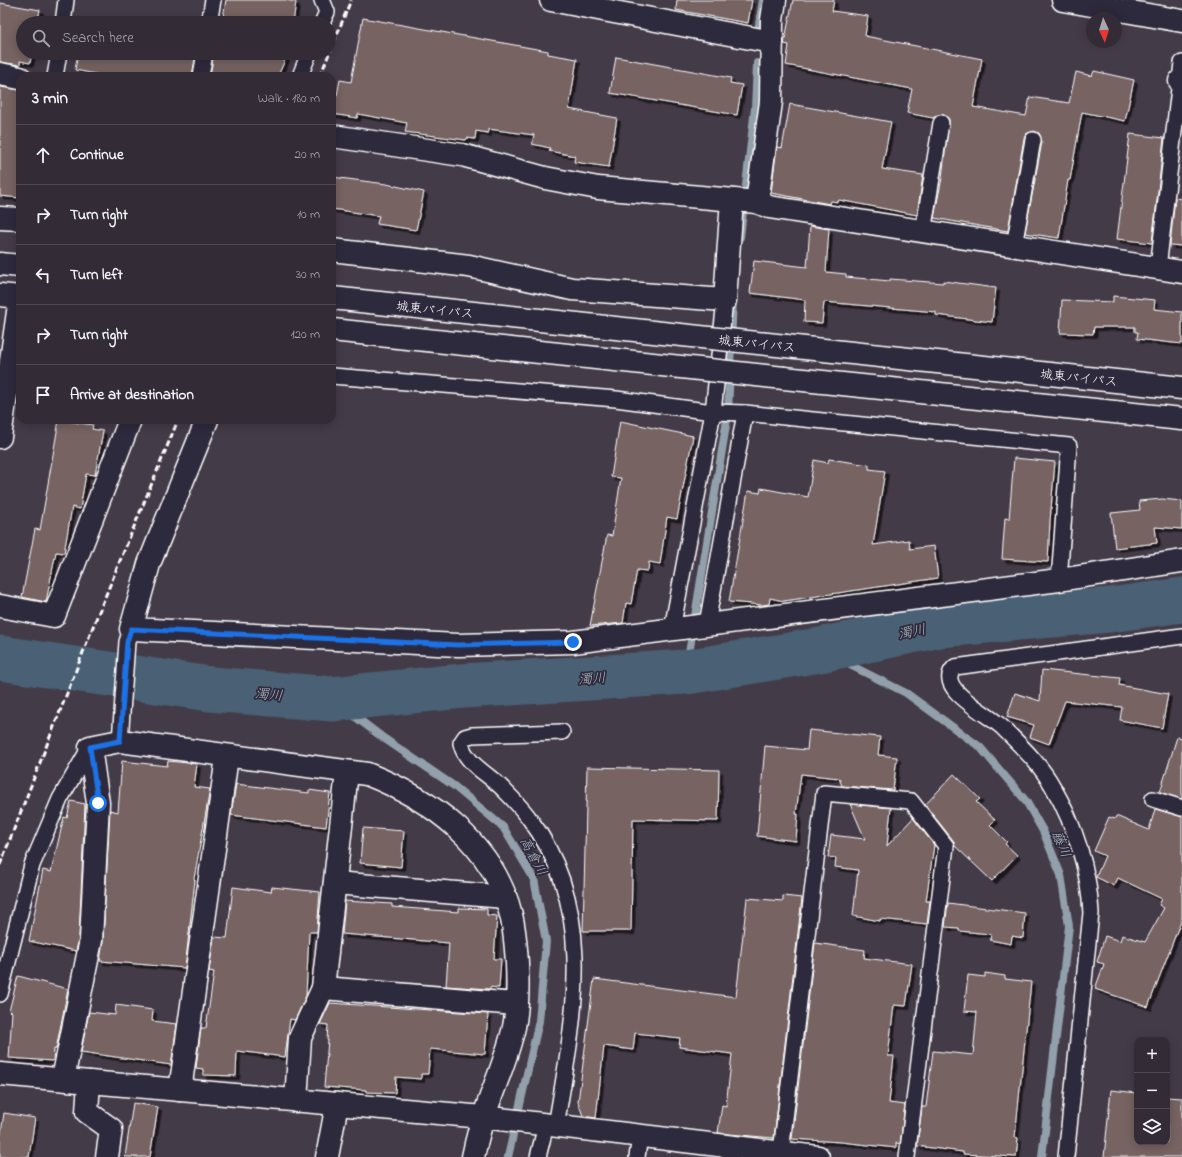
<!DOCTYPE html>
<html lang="en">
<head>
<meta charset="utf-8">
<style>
	body { margin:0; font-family:"Indie Flower","Klee One",sans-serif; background:#3e3842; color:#f1f3f6 }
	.controls { position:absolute; right:12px; bottom:12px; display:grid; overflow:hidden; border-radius:8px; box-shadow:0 2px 10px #0003 }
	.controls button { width:36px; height:36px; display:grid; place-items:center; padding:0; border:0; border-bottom:1px solid #4e4851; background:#332c36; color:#f1f3f6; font:20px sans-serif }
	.compass { position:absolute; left:1086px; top:12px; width:36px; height:36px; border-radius:50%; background:#332c36; box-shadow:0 2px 10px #0003; rotate:176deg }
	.stop { position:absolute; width:12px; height:12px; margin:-9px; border:3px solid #1a73e8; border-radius:50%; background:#fff }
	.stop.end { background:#1a73e8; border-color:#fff; box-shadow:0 1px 4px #0008 }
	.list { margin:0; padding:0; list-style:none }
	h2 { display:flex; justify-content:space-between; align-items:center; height:52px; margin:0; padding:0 16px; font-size:17px }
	h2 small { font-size:13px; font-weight:400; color:#a9a7ad }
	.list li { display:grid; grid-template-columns:26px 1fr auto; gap:12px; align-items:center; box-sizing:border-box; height:60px; padding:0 16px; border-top:1px solid #4e4851 }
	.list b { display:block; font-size:15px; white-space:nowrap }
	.list em { font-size:13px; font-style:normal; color:#a9a7ad }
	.icon { flex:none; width:22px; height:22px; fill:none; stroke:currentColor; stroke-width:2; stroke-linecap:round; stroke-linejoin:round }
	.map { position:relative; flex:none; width:1182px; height:1157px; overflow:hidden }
	.search { position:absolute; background:#332c36; box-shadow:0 2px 10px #0003; left:16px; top:16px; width:320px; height:44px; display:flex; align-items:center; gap:10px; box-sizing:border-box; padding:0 14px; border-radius:22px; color:#a9a7ad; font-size:15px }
	.panel { position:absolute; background:#332c36; box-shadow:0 2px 10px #0003; left:16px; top:72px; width:320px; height:352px; border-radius:12px }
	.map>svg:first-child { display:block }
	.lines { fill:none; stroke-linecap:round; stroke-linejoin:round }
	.stream { stroke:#92a0ac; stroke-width:8 }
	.river { stroke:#4a6174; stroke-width:45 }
	.building { fill:#766362; stroke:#fff; filter:url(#shadow) }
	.lane-casing { stroke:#fff; stroke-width:18 }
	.street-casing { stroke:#fff; stroke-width:25 }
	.highway-casing { stroke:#fff; stroke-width:25 }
	.lane { stroke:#2f2a3d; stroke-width:15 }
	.street { stroke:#2f2a3d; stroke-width:22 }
	.highway { stroke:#2f2a3d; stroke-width:22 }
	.rail { stroke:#fff; stroke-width:3; stroke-dasharray:6 3; stroke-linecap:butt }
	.highway-bridge-casing { stroke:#fff; stroke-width:25; stroke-linecap:butt }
	.highway-bridge { stroke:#2f2a3d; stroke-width:22 }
	.route { stroke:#1a73e8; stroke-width:5 }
	.labels { text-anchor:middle; stroke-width:3.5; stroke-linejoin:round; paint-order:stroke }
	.street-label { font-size:13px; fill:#fff; stroke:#2f2a3d }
	.water-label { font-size:14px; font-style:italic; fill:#aeb8c0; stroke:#2f2a3d }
</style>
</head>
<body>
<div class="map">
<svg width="1182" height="1157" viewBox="0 0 1182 1157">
	<defs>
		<filter id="shadow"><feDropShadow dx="3.5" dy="3.5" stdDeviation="0" flood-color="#0009"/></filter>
	</defs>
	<rect width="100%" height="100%" fill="#443b48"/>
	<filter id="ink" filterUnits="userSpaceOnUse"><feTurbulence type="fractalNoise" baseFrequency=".025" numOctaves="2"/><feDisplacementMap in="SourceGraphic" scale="8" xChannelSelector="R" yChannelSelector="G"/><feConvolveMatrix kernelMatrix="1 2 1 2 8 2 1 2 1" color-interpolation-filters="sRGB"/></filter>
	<g filter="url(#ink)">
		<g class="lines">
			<g class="stream">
				<path d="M758 31 763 0"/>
				<path d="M740 237 755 108 757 63"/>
				<path d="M820 650 906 693 980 747 1026 801 1043 831 1061 875 1069 926 1042 1157"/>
				<path d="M686 672 728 413 733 298"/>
				<path d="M332 699 382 737 454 786 503 827 534 879 546 941 539 1021 508 1157"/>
			</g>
			<path class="river" d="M0 658 210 689 332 699 462 686 686 672 820 650 940 625 1110 610 1182 600"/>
		</g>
		<g class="building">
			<path d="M226 0H285L296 2 293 23H222Z"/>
			<path d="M677 0H752L748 23 676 10Z"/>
			<path d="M793 0H834L832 11 868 16 865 36 982 59 973 107 1026 116 1030 97 1069 103 1076 72 1092 76 1094 71 1134 80 1125 121 1082 112 1070 180H1068L1059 238 1025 233 1042 142 1039 133 1034 131 1026 134 1024 138 1008 231 934 218 942 178 949 119 942 114 937 115 933 118 907 113 912 89 786 65 789 45 784 44Z"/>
			<path d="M0 3 40 10 37 23H23V53H32L30 63 20 61V65L0 62Z"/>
			<path d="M363 18 548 51V54L577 59 569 109 617 118 609 167 574 162 575 156 549 151 550 148 532 144 534 135 488 129V133L476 131 475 139 467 138 466 140 405 132 407 123 358 114 357 118 332 114 335 95H337L340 80 351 82Z"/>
			<path d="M78 53H196L192 76H106L75 70Z"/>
			<path d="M214 53H288L278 76H210Z"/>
			<path d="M616 57 731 78 730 83 742 85 737 115 610 93Z"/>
			<path d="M0 87 20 90V198L0 196Z"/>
			<path d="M790 104 891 122 882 169 923 175 917 215 839 200 838 202 831 201 830 204 771 193 777 147 782 148Z"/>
			<path d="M1130 134 1164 138 1152 243 1117 239Z"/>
			<path d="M332 177 386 184 424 192 416 230 377 224 379 216 332 209Z"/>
			<path d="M1175 198 1182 199V246L1170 245Z"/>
			<path d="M810 226 829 229 826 272 846 274V277L890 281V279L943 283V281L996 288 992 322 936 315V312L824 302 822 323 804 322 805 300 750 293 754 261 807 267Z"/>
			<path d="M1113 296 1155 300 1154 309 1182 312V344L1137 339 1138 332H1135V327H1094L1093 334 1060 333 1062 300 1113 302Z"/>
			<path d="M59 420 93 425 92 429 103 431 95 475 86 474 80 509 72 507 64 553 56 552 46 602 22 597 35 529 40 530Z"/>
			<path d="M620 421 693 436 677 519 667 517 660 564 649 562 648 571 637 570 631 604 626 603 623 623 590 626 607 535 612 536 621 478 611 477Z"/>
			<path d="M1014 458 1055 462 1050 521 1048 562 1002 559 1005 518 1009 519Z"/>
			<path d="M829 459 869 465V469L885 471 873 545 909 540 910 549 934 546 938 578 784 601 770 598 769 604 762 605 729 602 748 491 760 493 761 488 808 497 814 460 828 463Z"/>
			<path d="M1162 499 1182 501V529L1155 527 1157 543 1115 548 1111 513 1140 510 1139 501Z"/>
			<path d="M1042 670 1120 678 1119 685 1168 694 1162 728 1120 720 1122 707 1065 701 1049 744 1030 737 1034 725 1007 717 1015 693 1040 701Z"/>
			<path d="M809 730 880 737 878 755 897 757 893 790 842 786 839 778 801 774 796 814H798L796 841 757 836 765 746 807 750Z"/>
			<path d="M1177 737 1182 738V799L1160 792Z"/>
			<path d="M122 761 167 766 168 761 197 764 194 787 210 789 194 879 195 880 185 968 100 961 103 941 110 810 118 812Z"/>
			<path d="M587 767 719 770 718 821 633 819 631 931H583Z"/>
			<path d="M954 774 980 799 976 802 995 820 990 825 1007 842 1005 844 1017 855 992 881 955 846 953 840 925 805Z"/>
			<path d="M236 784 309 793V790L330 793 326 827 231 815Z"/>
			<path d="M71 801 85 804 79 938 76 951 29 941 43 870 51 872 64 817 67 818Z"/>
			<path d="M850 804 891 808 887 846 913 818 934 845 926 901H930L927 924 880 919V921L853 916 858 870 835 867 836 858 828 857 831 835 865 839Z"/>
			<path d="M1155 809 1182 817V918L1148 1007 1095 989 1104 964 1097 962 1105 936 1120 941 1122 935 1145 942 1164 908 1159 905 1162 899 1118 878 1114 886 1096 877 1105 856 1094 851 1109 817 1115 819 1116 816 1149 830Z"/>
			<path d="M363 828 404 831 401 867 360 863Z"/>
			<path d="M233 887 271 892 272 887 320 892 317 932H309L306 996 295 1020 290 1019 285 1057 237 1051 236 1076 203 1075V1069L196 1068 201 1028H206L214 972 209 971 214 937 227 938Z"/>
			<path d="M783 896 802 898 774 1138 718 1133 722 1105 726 1106 732 1054 679 1047 680 1038 635 1033 633 1050 604 1046 596 1118 583 1116 578 1102 594 979 736 997 747 898 783 901Z"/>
			<path d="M345 901 392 904V907L459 912V908L487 909V915L497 916 494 959H501L499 988 490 987V989L446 986 449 943 342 934Z"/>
			<path d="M948 903 1025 913 1023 938 1012 936 1011 944 990 940 991 934 959 931V928L945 927Z"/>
			<path d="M815 943 865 950 864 958 912 964 906 1006 894 1005 888 1056H894L889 1103 905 1105 900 1144 896 1143V1148L841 1142 792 1139Z"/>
			<path d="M985 973 1005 976V979L1031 982 1015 1137 1018 1138 1016 1157 963 1154V1152L917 1146 922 1107H926L933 1051 973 1055 977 1012 964 1011 968 975 985 977Z"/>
			<path d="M18 976 68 989 56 1049H54L53 1061 9 1058 12 1012 9 1011Z"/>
			<path d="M330 1003 488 1014 485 1054 430 1049 428 1074H421V1079L396 1077 395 1093 366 1092V1090L324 1087 328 1040H327L328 1025 320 1024Z"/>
			<path d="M116 1005 153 1010 152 1021 177 1024 171 1065 81 1052 89 1012 115 1015Z"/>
			<path d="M1111 1090 1137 1093V1142H1167V1097L1182 1098V1157H1104Z"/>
			<path d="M133 1103 158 1107 150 1157H125Z"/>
			<path d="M4 1113 35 1118 29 1157H0V1140Z"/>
		</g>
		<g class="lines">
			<g class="lane-casing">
				<g id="lane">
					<path d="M322 0 327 12 322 23"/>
					<path d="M63 23 66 0"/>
					<path d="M209 23 213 0"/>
					<path d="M55 76 59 53"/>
					<path d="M201 76 205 53"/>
					<path d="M300 76 309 53"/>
					<path d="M923 232 941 123"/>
					<path d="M1014 246 1033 140"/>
					<path d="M1158 268 1182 63"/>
					<path d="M332 376 616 399 713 412 745 413 1069 446 1059 580"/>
					<path d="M707 624 745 413"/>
					<path d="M672 629 713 412 725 300"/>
					<path d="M120 741 127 642 131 629"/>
					<path d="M1153 799 1182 808"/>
					<path d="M0 994 32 865 60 799 90 747"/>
					<path d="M556 1126C573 1023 599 909 529 818 522 808 512 798 503 789 489 774 465 764 461 743L465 737 472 735 562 732"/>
					<path d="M781 1152 824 793 911 801 946 846 907 1157"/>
					<path d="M538 1157 546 1125"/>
					<path d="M637 1157 640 1136"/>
					<path d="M1066 1157 1091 913C1089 870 1075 825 1053 787 1041 765 1022 747 1004 729 991 715 932 688 955 667L1182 636"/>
				</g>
			</g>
			<g class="street-casing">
				<g id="street">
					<path d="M551 0 772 42"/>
					<path d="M1063 0 1182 21"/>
					<path d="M0 74 20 78"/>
					<path d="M1180 81 1182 82"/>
					<path d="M332 136 462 155 545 178 598 188 757 202 769 207 1182 272"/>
					<path d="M757 202 771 102 772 20 775 0"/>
					<path d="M0 218 20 219"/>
					<path d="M332 250 469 266 572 289 725 300 732 200"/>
					<path d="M207 420 149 564 131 629 458 645 573 642 1059 580 1182 561"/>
					<path d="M0 437 20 298"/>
					<path d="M0 606 54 616 130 420"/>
					<path d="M335 883 505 897"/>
					<path d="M323 988 516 1004"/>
					<path d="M0 1074 483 1117 818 1157"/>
					<path d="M63 1079 91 940 98 803 90 747 120 741 367 774C431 799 494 844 511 915 515 931 516 947 517 963 518 983 518 1007 514 1027 507 1058 494 1086 484 1116 479 1129 476 1143 473 1157"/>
					<path d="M89 1082 87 1112 111 1129 107 1157"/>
					<path d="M180 1090 227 757"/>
					<path d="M296 1101 300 1038 323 988 347 772"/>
					<path d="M327 1157 337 1104"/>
				</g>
			</g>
			<g class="highway-casing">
				<g id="highway">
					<path d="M0 264 20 266"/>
					<path d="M0 295 20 297"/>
					<path d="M786 346 1182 388"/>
					<path d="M784 378 1182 419"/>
				</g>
			</g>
			<use href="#lane" class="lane"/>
			<use href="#street" class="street"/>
			<use href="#highway" class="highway"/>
			<g class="rail">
				<path d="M320 76 351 0"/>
				<path d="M0 865 96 619 178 420"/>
			</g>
			<g class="highway-bridge-casing">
				<g id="highway-bridge">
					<path d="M332 298 786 346"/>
					<path d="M332 330 784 378"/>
				</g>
			</g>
			<use href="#highway-bridge" class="highway-bridge"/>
		</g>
	</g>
	<g class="lines" filter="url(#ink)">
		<path class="route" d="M98 803 90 747 120 741 127 642 131 629 458 645 573 642"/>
	</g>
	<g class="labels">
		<g class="street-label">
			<text transform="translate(435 309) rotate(6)" y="5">城東バイパス</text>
			<text transform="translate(757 343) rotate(6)" y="5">城東バイパス</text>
			<text transform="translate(1079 377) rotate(6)" y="5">城東バイパス</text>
		</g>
		<g class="water-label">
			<text transform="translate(912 631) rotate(-12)" y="5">濁川</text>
			<text transform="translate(592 678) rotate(-4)" y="5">濁川</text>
			<text transform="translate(269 694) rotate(5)" y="5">濁川</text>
			<text transform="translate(1062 844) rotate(68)" y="5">藤川</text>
			<text transform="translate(534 856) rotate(62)" y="5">高倉川</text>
		</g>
	</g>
</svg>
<div class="controls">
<button>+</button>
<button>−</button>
<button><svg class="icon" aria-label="layers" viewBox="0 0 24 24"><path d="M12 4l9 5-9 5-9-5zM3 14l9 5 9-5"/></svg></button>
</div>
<svg class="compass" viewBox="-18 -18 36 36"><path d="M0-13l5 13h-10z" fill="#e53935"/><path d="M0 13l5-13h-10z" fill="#a9a7ad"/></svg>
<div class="stop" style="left:98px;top:803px"></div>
<div class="stop end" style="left:573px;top:642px"></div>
<div class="search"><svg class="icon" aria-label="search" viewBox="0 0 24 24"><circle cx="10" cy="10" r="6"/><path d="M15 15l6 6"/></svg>Search here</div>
<section class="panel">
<h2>3 min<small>Walk · 180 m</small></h2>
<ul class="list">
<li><svg class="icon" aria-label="ahead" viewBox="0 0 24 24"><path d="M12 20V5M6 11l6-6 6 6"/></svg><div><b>Continue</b></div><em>20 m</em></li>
<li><svg class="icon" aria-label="right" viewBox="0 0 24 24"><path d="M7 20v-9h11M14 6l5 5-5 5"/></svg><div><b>Turn right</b></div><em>10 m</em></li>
<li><svg class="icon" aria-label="left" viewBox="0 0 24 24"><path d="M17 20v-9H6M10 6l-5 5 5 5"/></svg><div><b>Turn left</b></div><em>30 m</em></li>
<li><svg class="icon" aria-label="right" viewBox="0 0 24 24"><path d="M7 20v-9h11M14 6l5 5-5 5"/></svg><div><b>Turn right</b></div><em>120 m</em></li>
<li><svg class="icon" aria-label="arrive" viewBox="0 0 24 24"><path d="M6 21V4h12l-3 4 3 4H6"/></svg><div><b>Arrive at destination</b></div></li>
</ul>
</section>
</div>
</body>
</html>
